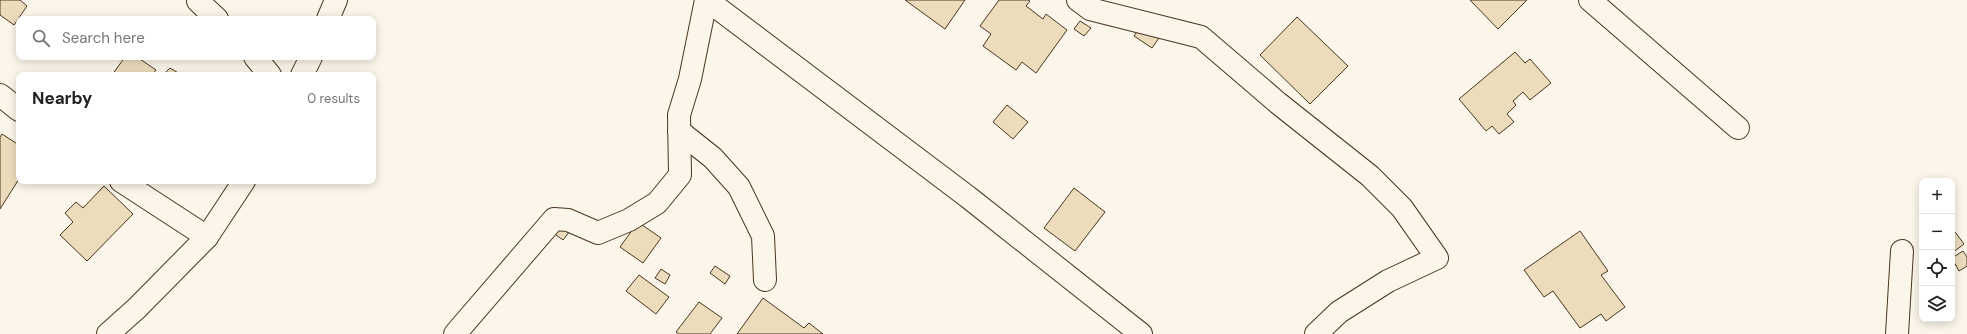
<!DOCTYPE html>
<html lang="en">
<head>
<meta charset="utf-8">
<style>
	body { margin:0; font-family:"DM Sans",sans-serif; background:#f6f6f6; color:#222 }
	.controls { position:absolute; right:12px; bottom:12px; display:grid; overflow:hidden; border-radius:8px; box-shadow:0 2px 10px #0003 }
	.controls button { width:36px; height:36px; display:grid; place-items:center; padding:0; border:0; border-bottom:1px solid #e0e0e0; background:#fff; color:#222; font:20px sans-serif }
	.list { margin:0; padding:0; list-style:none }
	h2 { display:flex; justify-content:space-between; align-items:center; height:52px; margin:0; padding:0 16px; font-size:17px }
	h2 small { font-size:13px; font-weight:400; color:#767676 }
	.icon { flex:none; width:22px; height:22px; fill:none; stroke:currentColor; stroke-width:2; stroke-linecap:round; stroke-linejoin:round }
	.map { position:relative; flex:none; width:1967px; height:334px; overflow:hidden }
	.search { position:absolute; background:#fff; box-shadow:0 2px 10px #0003; left:16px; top:16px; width:360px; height:44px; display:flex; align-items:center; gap:10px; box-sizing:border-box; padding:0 14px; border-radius:8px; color:#767676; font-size:15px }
	.panel { position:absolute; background:#fff; box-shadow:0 2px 10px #0003; left:16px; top:72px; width:360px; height:112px; border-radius:8px }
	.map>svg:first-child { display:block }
	.building { fill:#ecdcbc; stroke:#4a3520 }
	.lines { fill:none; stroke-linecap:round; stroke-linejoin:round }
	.minor-casing { stroke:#4a3520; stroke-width:24 }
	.minor { stroke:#fbf6e9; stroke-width:22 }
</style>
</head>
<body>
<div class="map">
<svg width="1967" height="334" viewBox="0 0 1967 334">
	<rect width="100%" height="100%" fill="#fbf6e9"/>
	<g class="building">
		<path d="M0 0H20L27 6 14 25 0 15Z"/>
		<path d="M905 0H965L945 29Z"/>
		<path d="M999 0H1028L1030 1 1026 6 1043 19 1046 14 1067 30 1036 73 1022 62 1016 70 983 46 991 34 980 26Z"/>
		<path d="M1470 0H1527L1498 29Z"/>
		<path d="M1297 17 1348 66 1310 104 1260 55Z"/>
		<path d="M1080 21 1091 28 1084 36 1074 29Z"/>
		<path d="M1141 26 1159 38 1152 48 1134 36Z"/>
		<path d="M1515 52 1525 63 1530 59 1551 83 1530 100 1523 92 1513 101 1516 105 1507 114 1514 122 1499 134 1492 126 1486 131 1459 99Z"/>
		<path d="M125 57H137L156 70 152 75H112Z"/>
		<path d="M170 68 180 74 179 75H171L166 72Z"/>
		<path d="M1007 105 1028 122 1013 139 993 122Z"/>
		<path d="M2 134 19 145V179L0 209V137Z"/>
		<path d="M104 186 133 214 87 261 60 235 73 222 65 213 76 202 83 208Z"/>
		<path d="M1074 188 1105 212 1075 251 1044 228Z"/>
		<path d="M638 222 661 238 643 263 620 247Z"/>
		<path d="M559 223 570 231 563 240 552 232Z"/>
		<path d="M1952 228 1964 244 1952 253Z"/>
		<path d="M1580 231 1608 271 1601 275 1625 307 1606 321 1601 314 1580 328 1553 291 1544 297 1524 270Z"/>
		<path d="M1963 251 1967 257V266L1959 271 1952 258Z"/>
		<path d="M715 266 730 276 725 284 710 273Z"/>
		<path d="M661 269 670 275 665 284 655 278Z"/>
		<path d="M639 275 669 297 656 314 626 291Z"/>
		<path d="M763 298 804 328 809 323 823 334H737Z"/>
		<path d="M699 302 722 318 710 334H679L676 332Z"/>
	</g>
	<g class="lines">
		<g class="minor-casing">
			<g id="minor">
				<path d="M707 0 968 197 1141 334"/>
				<path d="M1078 0 1090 9 1201 37 1278 103 1370 176 1402 208 1437 258 1388 281 1339 312 1316 334"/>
				<path d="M1590 0 1738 128"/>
				<path d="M198 1 217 19"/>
				<path d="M328 19 336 0"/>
				<path d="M255 57 270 75"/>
				<path d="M302 75 311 57"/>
				<path d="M0 95 19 110"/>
				<path d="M679 131 713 158 739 187 763 236 765 280"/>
				<path d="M121 181 207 237"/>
				<path d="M108 334 137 308 207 237 244 181"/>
				<path d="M455 334 554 219 568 220 598 233 629 220 657 203 680 175 679 115 690 79 706 0"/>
				<path d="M1897 334 1902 251"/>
			</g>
		</g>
		<use href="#minor" class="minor"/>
	</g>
</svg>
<div class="controls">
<button>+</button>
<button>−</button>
<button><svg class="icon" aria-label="locate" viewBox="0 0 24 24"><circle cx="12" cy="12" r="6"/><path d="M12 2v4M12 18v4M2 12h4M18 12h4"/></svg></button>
<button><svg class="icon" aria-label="layers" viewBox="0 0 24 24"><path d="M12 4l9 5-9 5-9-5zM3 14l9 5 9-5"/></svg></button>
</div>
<div class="search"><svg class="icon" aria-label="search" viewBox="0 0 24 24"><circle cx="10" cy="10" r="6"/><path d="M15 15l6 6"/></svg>Search here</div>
<section class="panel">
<h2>Nearby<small>0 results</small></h2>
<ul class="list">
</ul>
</section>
</div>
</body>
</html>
